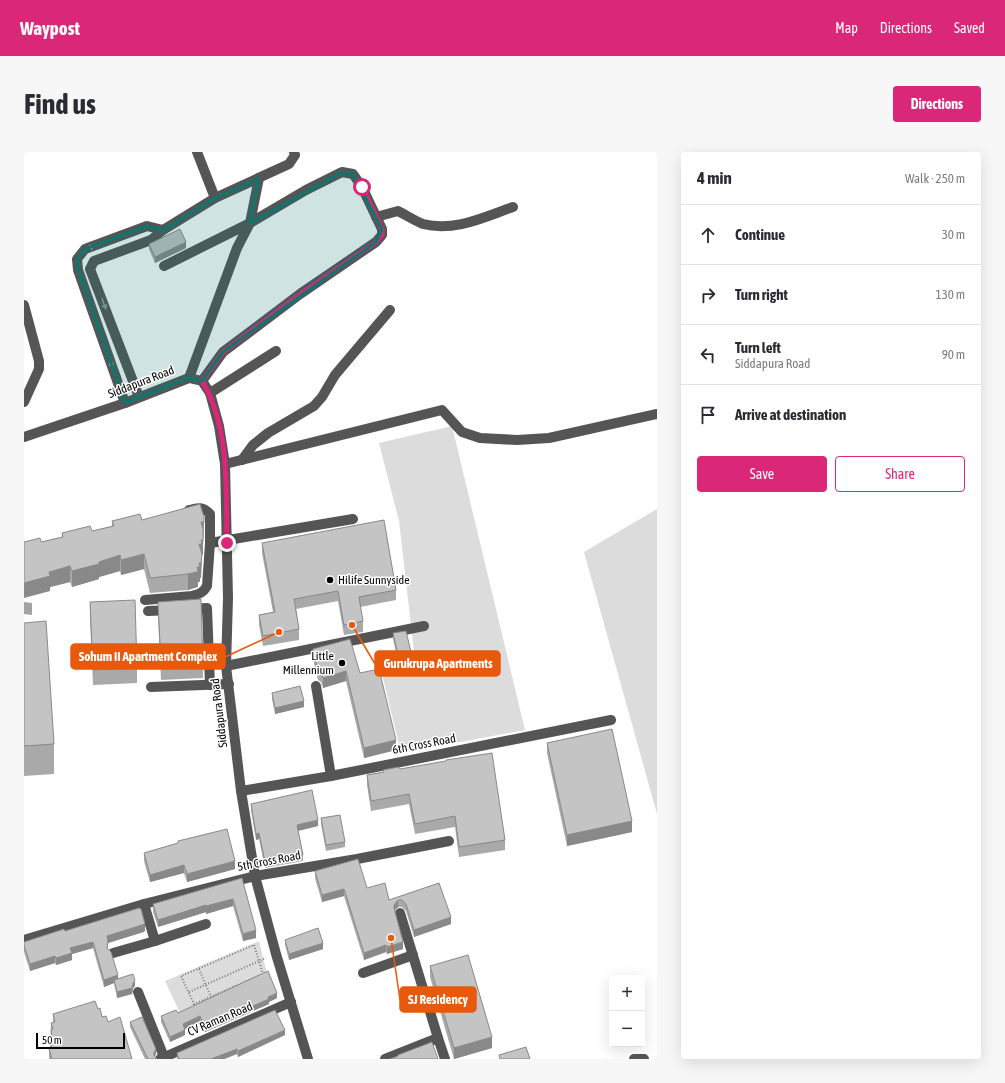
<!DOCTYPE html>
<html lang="en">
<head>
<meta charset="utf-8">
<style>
	body { margin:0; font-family:"Asap Condensed",sans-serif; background:#f7f7f7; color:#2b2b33 }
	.controls { position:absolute; right:12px; bottom:12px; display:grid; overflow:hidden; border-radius:4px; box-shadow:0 4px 16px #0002 }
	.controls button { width:36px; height:36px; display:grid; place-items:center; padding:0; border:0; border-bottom:1px solid #e1e1e2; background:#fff; color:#2b2b33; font:20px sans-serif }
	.scale { position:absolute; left:12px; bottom:10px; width:89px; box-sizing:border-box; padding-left:4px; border:2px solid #000; border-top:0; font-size:11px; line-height:14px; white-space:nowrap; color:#000; -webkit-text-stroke:3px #fff; paint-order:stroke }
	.stop { position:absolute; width:12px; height:12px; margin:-9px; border:3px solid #db2777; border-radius:50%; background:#fff }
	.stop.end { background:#db2777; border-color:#fff; box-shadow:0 1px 4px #0008 }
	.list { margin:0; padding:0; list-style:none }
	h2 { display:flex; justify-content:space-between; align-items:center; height:52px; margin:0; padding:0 16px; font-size:17px }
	h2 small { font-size:13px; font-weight:400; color:#7c7c81 }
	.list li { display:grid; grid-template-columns:26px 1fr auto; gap:12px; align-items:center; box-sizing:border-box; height:60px; padding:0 16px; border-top:1px solid #e1e1e2 }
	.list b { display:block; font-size:15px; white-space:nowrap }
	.list p { margin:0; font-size:13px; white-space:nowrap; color:#7c7c81 }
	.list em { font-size:13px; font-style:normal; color:#7c7c81 }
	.actions { display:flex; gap:8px; padding:12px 16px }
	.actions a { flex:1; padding:9px 0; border:1px solid #db2777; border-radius:4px; text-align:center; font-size:14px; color:#db2777 }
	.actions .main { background:#db2777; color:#fff }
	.icon { flex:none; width:22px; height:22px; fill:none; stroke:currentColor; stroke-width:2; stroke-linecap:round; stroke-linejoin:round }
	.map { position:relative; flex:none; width:633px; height:907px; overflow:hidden; border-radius:4px }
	header { display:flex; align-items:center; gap:24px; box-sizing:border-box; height:56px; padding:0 20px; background:#db2777; color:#fff }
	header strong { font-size:19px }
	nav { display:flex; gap:22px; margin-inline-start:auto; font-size:14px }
	.intro { display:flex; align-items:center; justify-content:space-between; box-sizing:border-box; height:96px; padding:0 24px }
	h1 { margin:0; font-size:28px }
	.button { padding:10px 18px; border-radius:4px; background:#db2777; color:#fff; font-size:14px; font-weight:700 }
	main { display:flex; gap:24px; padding:0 24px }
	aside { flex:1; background:#fff; border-radius:4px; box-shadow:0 4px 16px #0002 }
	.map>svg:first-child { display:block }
	.green { fill:#dcdcdc }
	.water { fill:#a3a3a3 }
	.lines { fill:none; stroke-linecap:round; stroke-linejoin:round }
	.path { stroke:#777; stroke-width:2; stroke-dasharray:1 2; stroke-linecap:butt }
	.minor { stroke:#555; stroke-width:10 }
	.wall { fill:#a9a9a9 }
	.shaded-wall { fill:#898989 }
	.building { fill:#c4c4c4; stroke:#898989 }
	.oneway { fill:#999 }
	.route { stroke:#db2777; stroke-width:5 }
	.marked { fill:#0f766e; fill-opacity:0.2; stroke:#0f766e; stroke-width:3; stroke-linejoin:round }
	.poi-dot { fill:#000; stroke:#fff; stroke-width:1.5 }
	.labels { text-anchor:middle; stroke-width:3; stroke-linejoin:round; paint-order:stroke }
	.street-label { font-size:12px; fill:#000; stroke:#fff }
	.poi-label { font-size:12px; fill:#000; stroke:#fff; text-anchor:start }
	.leader { fill:none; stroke:#e8590c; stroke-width:1.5 }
	.callout-dot { fill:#e8590c; stroke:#fff; stroke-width:1.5 }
	.callout { fill:#e8590c; stroke:#e8590c; stroke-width:1.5 }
	.callout-label { font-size:13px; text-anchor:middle; font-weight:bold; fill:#fff }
</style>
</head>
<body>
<header>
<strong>Waypost</strong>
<nav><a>Map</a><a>Directions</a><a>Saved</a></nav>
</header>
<div class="intro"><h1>Find us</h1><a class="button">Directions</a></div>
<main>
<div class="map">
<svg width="633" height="907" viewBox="0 0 633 907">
	<rect width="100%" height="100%" fill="#fff"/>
	<g class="green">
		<path d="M428 274 501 578 377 601 358 522 391 508 375 369 355 291Z"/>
		<path d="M633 357V662L560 400Z"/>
		<path d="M235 789 243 822 156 861 141 829Z"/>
	</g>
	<path class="water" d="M0 450 8 451V463L0 462Z"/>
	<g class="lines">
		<g class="path">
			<path d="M230 793 239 822 170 852 157 824Z"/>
			<path d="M175 817 187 845"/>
			<path d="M165 840 242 806"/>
		</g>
		<g class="minor">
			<path d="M173 0 191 46"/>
			<path d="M352 65 374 59C382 63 391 69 399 72 431 80 460 65 489 55"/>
			<path d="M140 114 226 71 282 38 318 20 329 22 338 35 358 77V83L352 90 276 142 199 200 178 229"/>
			<path d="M0 153 15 209V217L0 250"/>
			<path d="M165 226 213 96 226 71 235 26"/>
			<path d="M186 241 252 199"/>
			<path d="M115 245 66 117 70 109 127 88 139 78 191 46 265 12 271 3 270 0"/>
			<path d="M101 251 54 118 53 107 61 97 123 74 139 78"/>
			<path d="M0 285 101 251 165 226 178 229 186 241 195 274 201 312 204 446 202 514 217 639 231 724 252 802 284 907"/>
			<path d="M218 308 229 293 244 281 290 254 298 245 311 223 366 158"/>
			<path d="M201 312 418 258 438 280 456 286 493 288 525 286 633 262"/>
			<path d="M165 358C175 356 178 354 186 362V391L329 367"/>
			<path d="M121 448 168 444C175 442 179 441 183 434L186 391"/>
			<path d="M164 457 183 456 186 533"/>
			<path d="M124 459 148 458"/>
			<path d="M202 514 400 474"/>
			<path d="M292 534 307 624"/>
			<path d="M127 535 205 532"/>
			<path d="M217 639 307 624 587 568"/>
			<path d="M120 752 131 789"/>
			<path d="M0 788 120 752 231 724 333 707 425 689"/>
			<path d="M89 801 131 789 182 772"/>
			<path d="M339 821 389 803"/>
			<path d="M114 840 140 905"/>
			<path d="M414 886 421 907"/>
			<path d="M136 907 267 850"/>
			<path d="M361 907 414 886 376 761"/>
			<path d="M610 907H620"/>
		</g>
	</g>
	<g class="wall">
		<path d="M125 92 162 96 131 111 125 97Z"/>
		<path d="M180 365 179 393V403H178L177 426H176V430H174V435H173L164 438 126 441 120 417 97 423 96 419 75 425V427L48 435 46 430 26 435V439L17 390 38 385V381L68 379 88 374V369Z"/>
		<path d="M238 391 372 438V448L336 455 339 469V480L320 483 314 449 272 457 275 477V488L239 494 235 473V463L249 460 238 401Z"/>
		<path d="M66 450 113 516V531L69 533 66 466Z"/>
		<path d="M134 450 179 511V526L137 528 134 465Z"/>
		<path d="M0 471 30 592V622L0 624Z"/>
		<path d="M369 481 387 505 374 509 369 487Z"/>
		<path d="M289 497 336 521 372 598 340 606 322 529 299 536 297 530 294 528 289 507Z"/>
		<path d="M248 541 280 555 251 562 248 547Z"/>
		<path d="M523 591 608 680 543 694 523 601Z"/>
		<path d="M376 617 481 688V698L435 705 431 675 391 682 385 652 347 659 343 633V623L359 620V618Z"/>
		<path d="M227 652 294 674 274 679 279 703V709L241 716 235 687 232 688 227 658Z"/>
		<path d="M297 666 321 690V695L302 699 297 672Z"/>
		<path d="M154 689 211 717 163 730 160 721 126 730 120 709V701L154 691Z"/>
		<path d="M291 719 343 736 365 748 415 731 427 772 390 785 382 759 378 755H374L370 759 379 797 363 802 362 800 340 808 320 744 298 750 291 726Z"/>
		<path d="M218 726 232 786 219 789 209 754 182 762V760L134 775 129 760V752Z"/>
		<path d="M41 779H121L84 791V797L94 826 111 834 109 836 108 842 93 846 90 831 80 835 69 796 48 802V808L32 813 31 811 6 819 0 800V790Z"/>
		<path d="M261 788 299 797 265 808 261 793Z"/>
		<path d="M406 814 468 896 430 907 406 825Z"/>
		<path d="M253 846 245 850V852L181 880 176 869 161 877V883L146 890 137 870V864L154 861Z"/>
		<path d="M74 857 78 865 84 870 108 907H25V897H26L27 871H29V862Z"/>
		<path d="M106 870 132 902 130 905 133 907H121L106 875Z"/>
		<path d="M261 883 214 905 213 902 200 907H153V901Z"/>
	</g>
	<g class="shaded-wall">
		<path d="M162 90V96L131 111V105Z"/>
		<path d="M177 370H180L179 393V403H178L177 426H176V430H174V435L164 438V422L177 388Z"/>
		<path d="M120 402V417L97 423V408Z"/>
		<path d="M96 403V419L75 425V427L48 435V419Z"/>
		<path d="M46 414V430L26 435V439L0 446V431L25 420Z"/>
		<path d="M387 500V505L374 509V503Z"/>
		<path d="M322 519V529L299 536V526Z"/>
		<path d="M280 549V555L251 562V556Z"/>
		<path d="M372 588V598L340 606V596Z"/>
		<path d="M294 668V674L273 679V673Z"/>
		<path d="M608 669V680L543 694V683Z"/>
		<path d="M235 681V687L232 688V682Z"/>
		<path d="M211 709V717L163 730V722Z"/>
		<path d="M160 713V721L126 730V723Z"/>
		<path d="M320 737V744L298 750V743Z"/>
		<path d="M209 747V754L182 762V754Z"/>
		<path d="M374 748V755L370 759V753Z"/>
		<path d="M182 753V760L134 775V768Z"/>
		<path d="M427 765V772L390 785V778Z"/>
		<path d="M121 772V779L120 780 84 791V797L83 802V784Z"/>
		<path d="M232 778V786L219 789V782Z"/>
		<path d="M69 790V796L48 802V808L32 813V806L46 796Z"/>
		<path d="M379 790V797L363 802V795Z"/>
		<path d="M299 791V797L265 808V802Z"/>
		<path d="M362 793V800L340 808V801Z"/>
		<path d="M31 804V811L6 819V812Z"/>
		<path d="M94 823V830L90 828V831L80 835V828Z"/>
		<path d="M111 829V834L109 836 108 842 93 846V840Z"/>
		<path d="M253 841V846L245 850V852L181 880V875Z"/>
		<path d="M176 864V869L159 878V872Z"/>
		<path d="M161 878V883L146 890V885Z"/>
		<path d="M261 878V883L214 905V899Z"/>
		<path d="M468 885V896L430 907V896Z"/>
		<path d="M132 897V902L130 906V900Z"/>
		<path d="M213 897V902L200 907H187Z"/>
	</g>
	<g class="building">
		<path d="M156 77 162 90 131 105 125 92Z"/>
		<path d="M176 352 180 365V370H177L179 377V388H177L178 392H175L178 402 177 411H175L176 415H173L174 419 173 420 164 422 126 426 120 402 97 408 96 403 75 410V412L48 419 46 414 25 420 26 424 0 431V390L16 386 17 390 39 385 38 381 66 374 68 379 90 374 88 369 116 362 118 368Z"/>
		<path d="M360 368 372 438 335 445 339 469 320 473 314 439 270 447 275 477 239 484 235 463 251 460 238 391Z"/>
		<path d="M177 447 179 511 137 513 134 450Z"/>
		<path d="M111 448 113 516 69 518 66 450Z"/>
		<path d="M22 469 30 592 0 594V471Z"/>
		<path d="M382 479 387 500 374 503 369 481Z"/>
		<path d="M326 487 336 521 355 517 372 588 340 596 322 519 299 526 297 520 294 518 289 497Z"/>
		<path d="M276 534 280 549 251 556 248 541Z"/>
		<path d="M588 577 608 669 543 683 523 591Z"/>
		<path d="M468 601 481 688 435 695 431 664 391 672 385 642 347 649 343 623 360 620 359 618 375 615 376 617 422 609V608Z"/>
		<path d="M288 638 294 668 273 673 279 703 241 710 235 681 232 682 227 652Z"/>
		<path d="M316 663 321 690 302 693 297 666Z"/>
		<path d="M203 677 211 709 163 722 160 713 126 723 120 701 154 691V689Z"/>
		<path d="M334 707 343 736 361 731 365 748 415 731 427 765 390 778 382 752 378 748H374L370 753V756L379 790 363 795 362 793 340 801 320 737 298 743 291 719Z"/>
		<path d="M218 726 232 778 219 782 209 747 182 754V753L134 768 129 752Z"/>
		<path d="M115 756 117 757 121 772 83 784 84 790 83 796 87 800 94 823 80 828 69 790 46 796 48 801 32 806 31 804 6 812 0 793V790L40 777 41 779Z"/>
		<path d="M294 776 299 791 265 802 261 788Z"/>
		<path d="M444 803 468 885 430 896 406 814Z"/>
		<path d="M244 819 253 841 244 845 245 847 181 875 176 864 159 872 161 878 146 885 137 864 152 858 154 861Z"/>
		<path d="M109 822 111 829 109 831 108 836 93 840 90 828Z"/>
		<path d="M71 849 74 857 76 856 78 865 82 864 84 870 96 865 108 907H28L25 897 28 896 26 891 28 890 26 884H28L27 878 29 877 27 871 31 870 29 862Z"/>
		<path d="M251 858 261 878 214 899 213 897 187 907H155L153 901Z"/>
		<path d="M118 865 132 897 130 900V904L133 907H124L106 870Z"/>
		<path d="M408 890 414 907H366L374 904V903Z"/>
		<path d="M502 895 506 907H476L475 903Z"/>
	</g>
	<defs><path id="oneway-solid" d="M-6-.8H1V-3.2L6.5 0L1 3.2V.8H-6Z"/></defs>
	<g class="oneway">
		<use href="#oneway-solid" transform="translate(65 96) rotate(-26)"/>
		<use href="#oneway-solid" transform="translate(80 152) rotate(69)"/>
		<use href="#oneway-solid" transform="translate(88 214) rotate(-110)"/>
	</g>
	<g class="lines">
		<path class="route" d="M203 391C202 339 206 274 178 229L199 200 276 142 352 90 358 83V77L338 35"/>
	</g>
	<path class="marked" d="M318 20 329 22 358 77 352 90 199 200 178 229 165 226 101 251 54 118 53 107 61 97 123 74 139 78 191 46 235 26 226 71Z"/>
	<g class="poi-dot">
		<circle cx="306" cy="428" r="4"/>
		<circle cx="318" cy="511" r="4"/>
	</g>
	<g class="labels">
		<g class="street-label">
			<text transform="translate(117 230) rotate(-21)" y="4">Siddapura Road</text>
			<text transform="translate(195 561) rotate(-97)" y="4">Siddapura Road</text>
			<text transform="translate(400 592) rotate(-11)" y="4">6th Cross Road</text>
			<text transform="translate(245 709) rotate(-11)" y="4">5th Cross Road</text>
			<text transform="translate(196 867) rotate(-23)" y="4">CV Raman Road</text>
		</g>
		<g class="poi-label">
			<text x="314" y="432">Hilife Sunnyside</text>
			<text x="310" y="508" text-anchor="end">Little<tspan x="310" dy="14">Millennium</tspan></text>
		</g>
	</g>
	<path class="leader" d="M255 480L201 505M328 473L351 512M367 786L376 848"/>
	<g class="callout-dot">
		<circle cx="255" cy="480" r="4"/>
		<circle cx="328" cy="473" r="4"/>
		<circle cx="367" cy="786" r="4"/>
	</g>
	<g class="callout">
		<rect x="47" y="492" width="154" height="25" rx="4"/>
		<rect x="351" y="499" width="125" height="25" rx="4"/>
		<rect x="376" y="835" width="76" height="25" rx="4"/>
	</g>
	<g class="callout-label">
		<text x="124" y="509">Sohum II Apartment Complex</text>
		<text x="414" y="516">Gurukrupa Apartments</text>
		<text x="414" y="852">SJ Residency</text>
	</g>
</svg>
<div class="controls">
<button>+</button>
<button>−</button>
</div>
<div class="scale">50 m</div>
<div class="stop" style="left:338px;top:35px"></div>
<div class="stop end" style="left:203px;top:391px"></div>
</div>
<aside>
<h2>4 min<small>Walk · 250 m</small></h2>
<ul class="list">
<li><svg class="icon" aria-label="ahead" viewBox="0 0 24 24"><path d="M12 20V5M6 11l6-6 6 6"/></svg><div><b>Continue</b></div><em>30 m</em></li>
<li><svg class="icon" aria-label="right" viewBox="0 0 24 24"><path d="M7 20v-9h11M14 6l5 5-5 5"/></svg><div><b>Turn right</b></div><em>130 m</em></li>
<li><svg class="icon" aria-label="left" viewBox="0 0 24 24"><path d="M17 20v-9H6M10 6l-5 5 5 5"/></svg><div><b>Turn left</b><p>Siddapura Road</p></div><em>90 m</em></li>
<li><svg class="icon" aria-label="arrive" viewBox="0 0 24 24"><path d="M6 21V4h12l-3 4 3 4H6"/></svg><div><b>Arrive at destination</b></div></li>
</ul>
<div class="actions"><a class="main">Save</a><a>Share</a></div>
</aside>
</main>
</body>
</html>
